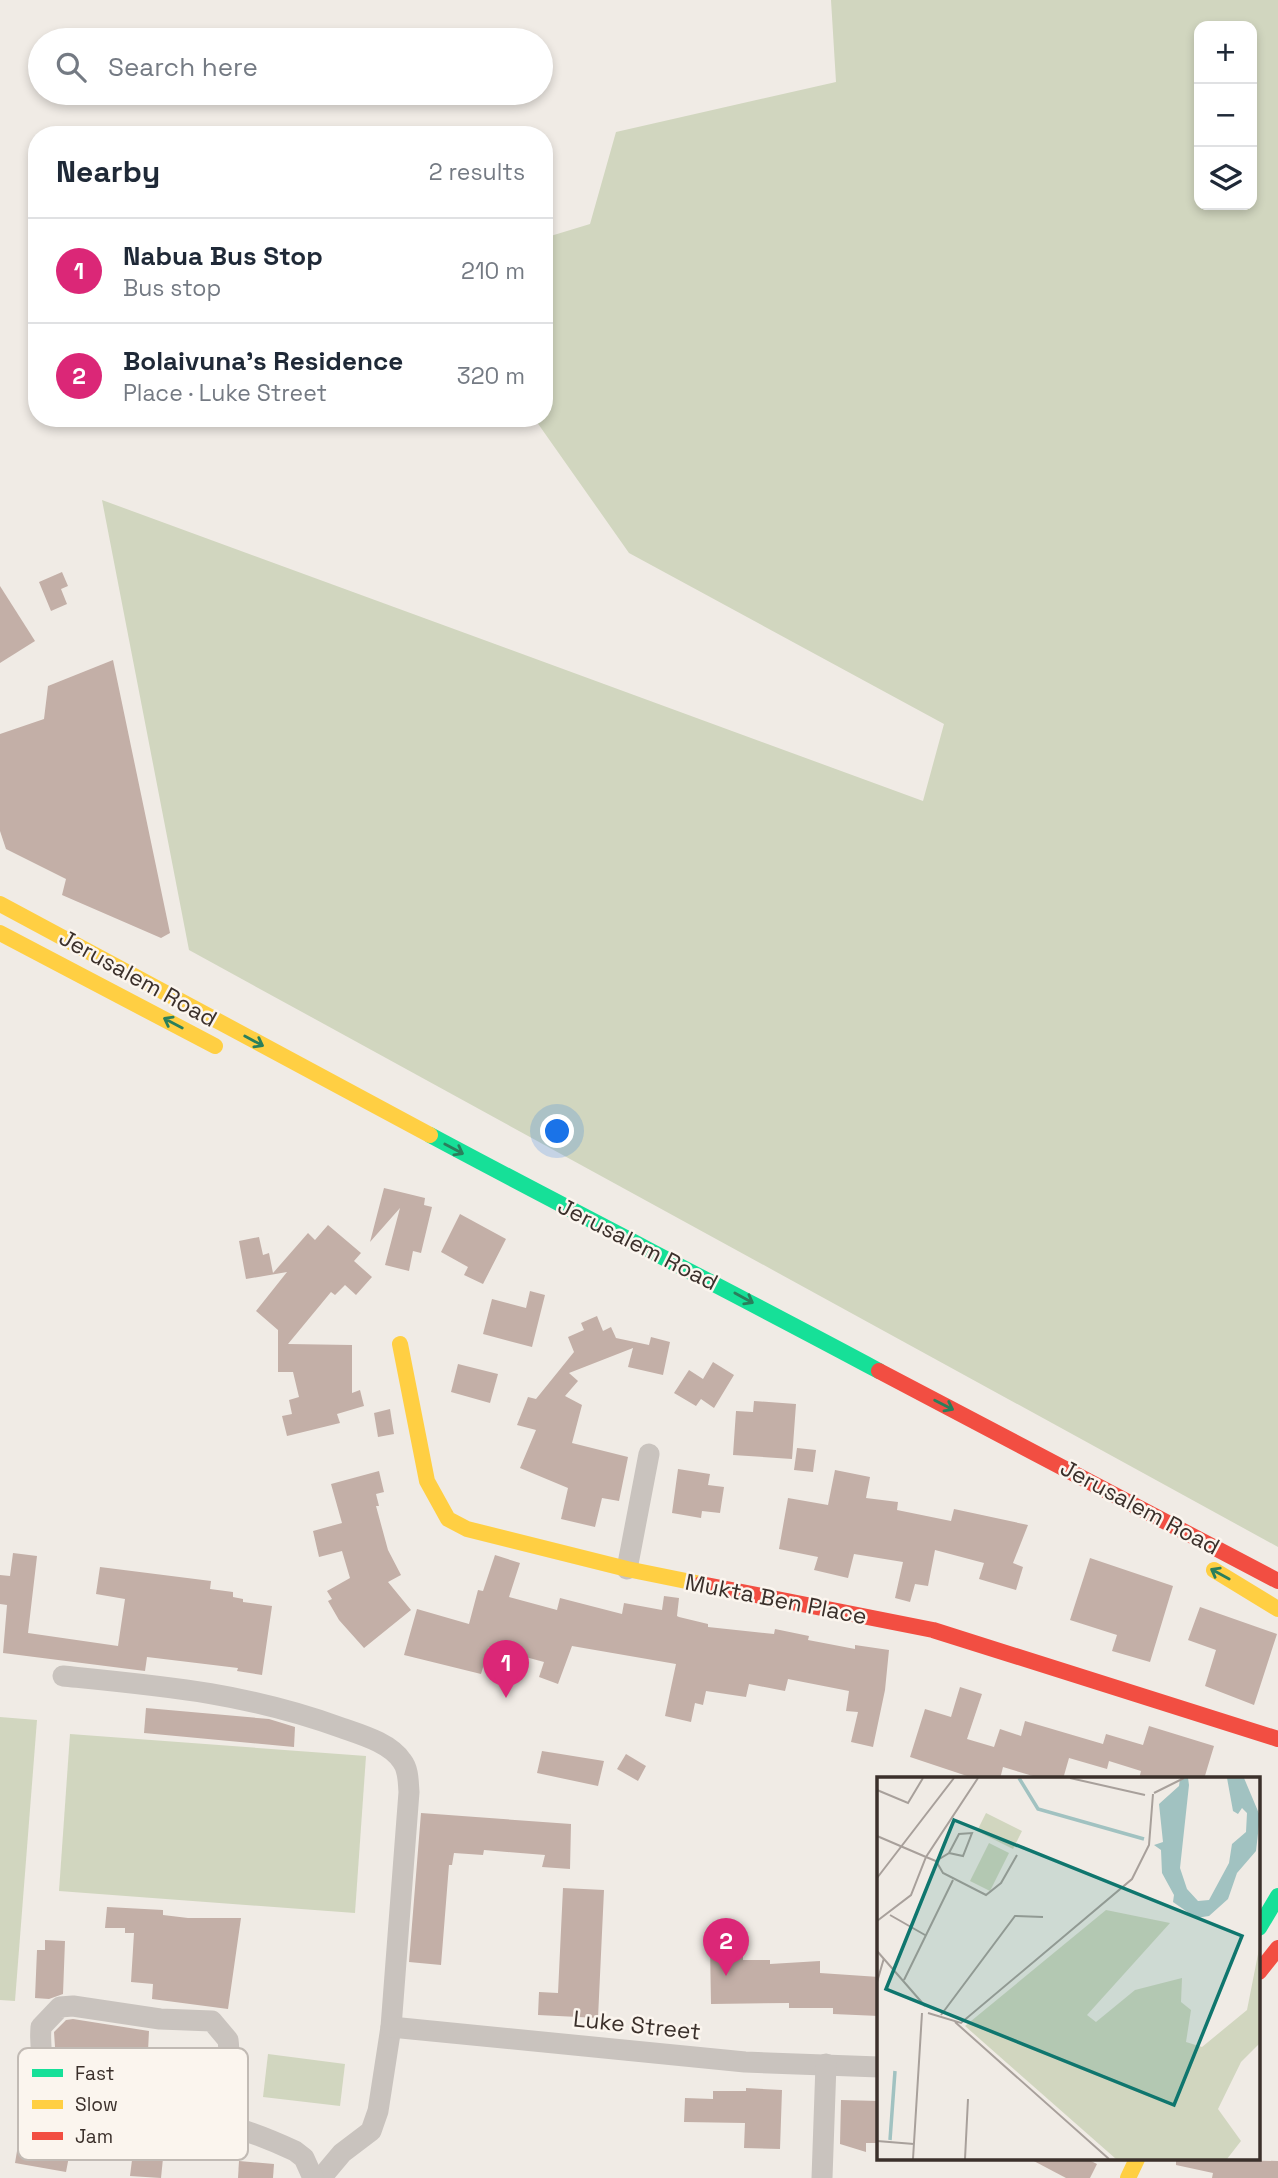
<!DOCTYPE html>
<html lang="en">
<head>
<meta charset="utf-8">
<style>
	body { margin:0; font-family:"Space Grotesk",sans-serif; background:#f2f2f3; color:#1f2937 }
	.controls { position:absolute; right:21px; top:21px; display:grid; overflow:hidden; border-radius:14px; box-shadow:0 4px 10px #0003 }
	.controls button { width:63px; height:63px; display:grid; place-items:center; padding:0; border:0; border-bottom:2px solid #e0e1e3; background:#fff; color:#1f2937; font:35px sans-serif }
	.you { position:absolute; left:558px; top:1132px; width:24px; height:24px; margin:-18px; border:5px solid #fff; border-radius:50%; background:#1a73e8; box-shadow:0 0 0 10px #1a73e833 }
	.badge { display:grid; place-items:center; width:46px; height:46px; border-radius:50%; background:#db2777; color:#fff; font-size:23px; font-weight:700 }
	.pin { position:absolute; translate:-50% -58px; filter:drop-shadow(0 2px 4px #0008) }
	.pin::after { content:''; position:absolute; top:37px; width:24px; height:21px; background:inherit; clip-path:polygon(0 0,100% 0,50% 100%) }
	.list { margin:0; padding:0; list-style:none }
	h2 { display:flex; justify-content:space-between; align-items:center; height:91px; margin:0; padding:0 28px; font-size:30px }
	h2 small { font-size:23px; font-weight:400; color:#747a83 }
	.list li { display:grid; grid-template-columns:46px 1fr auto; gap:21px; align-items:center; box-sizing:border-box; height:105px; padding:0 28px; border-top:2px solid #e0e1e3 }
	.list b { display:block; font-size:26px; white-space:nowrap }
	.list p { margin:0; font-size:23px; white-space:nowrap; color:#747a83 }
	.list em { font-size:23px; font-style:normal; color:#747a83 }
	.icon { flex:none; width:38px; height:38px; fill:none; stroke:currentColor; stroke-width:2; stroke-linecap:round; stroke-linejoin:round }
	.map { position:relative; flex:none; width:1278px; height:2178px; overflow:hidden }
	.search { position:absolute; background:#fff; box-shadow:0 4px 10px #0003; left:28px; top:28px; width:525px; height:77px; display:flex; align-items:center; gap:18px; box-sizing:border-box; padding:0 24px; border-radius:38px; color:#747a83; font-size:26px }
	.panel { position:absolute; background:#fff; box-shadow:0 4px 10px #0003; left:28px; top:126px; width:525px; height:301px; border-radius:28px }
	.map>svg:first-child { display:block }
	.green { fill:#d1d6bf; fill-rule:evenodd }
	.building { fill:#c3afa7 }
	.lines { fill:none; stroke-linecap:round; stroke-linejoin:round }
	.street { stroke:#c9c3be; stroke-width:21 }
	.fast { stroke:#16e098; stroke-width:16 }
	.slow { stroke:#ffcf43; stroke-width:16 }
	.jam { stroke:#f24e42; stroke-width:16 }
	.oneway { stroke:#2a7f5c }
	.labels { text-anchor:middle; stroke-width:5; stroke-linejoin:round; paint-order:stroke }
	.street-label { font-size:23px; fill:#3b302b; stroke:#fbf5ee }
	.inset-river { fill:none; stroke:#a1c2c1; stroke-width:3.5 }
	.inset-road { fill:none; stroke:#a8a09b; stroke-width:2 }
	.view { fill:#0f766e; fill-opacity:0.15; stroke:#0f766e; stroke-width:3.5 }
	.inset-edge { fill:none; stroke:#3b302b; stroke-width:3.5 }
	.key { fill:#fbf5ee; stroke:#c1bab4; stroke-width:2 }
	.key-label { font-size:19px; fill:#3b302b }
</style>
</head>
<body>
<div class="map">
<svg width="1278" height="2178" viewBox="0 0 1278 2178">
	<rect width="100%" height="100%" fill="#f0ebe5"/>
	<g class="green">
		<path d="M831 0H1278V1547L189 950 102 500 923 801 944 724 629 553 534 418H544V238L590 224 616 132 836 82ZM1252 26V205H1199V26Z"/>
		<path d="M0 1717 37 1720 15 2001 0 2000Z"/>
		<path d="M70 1734 366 1756 355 1913 59 1891Z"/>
		<path d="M268 2054 345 2064 340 2106 263 2097Z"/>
	</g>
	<g class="building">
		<path d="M62 572 68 586 61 589 67 604 51 611 39 582Z"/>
		<path d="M0 586 35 641 0 663Z"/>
		<path d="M113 660 170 933 161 938 62 895 66 879 6 849 0 831V734L44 719 48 686Z"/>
		<path d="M384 1188 425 1198 424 1205 432 1207 421 1253 413 1251 409 1271 385 1265 400 1208 370 1242Z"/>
		<path d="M460 1214 506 1239 483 1284 464 1275 468 1267 441 1252Z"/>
		<path d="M328 1225 361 1253 354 1261 372 1277 356 1295 345 1285 335 1295 331 1292 288 1344 352 1345V1393L360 1390 364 1406 337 1414 340 1423 287 1436 282 1416 292 1414 289 1400 299 1397 293 1372H278V1330L256 1311 287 1272 246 1279 239 1241 259 1237 263 1255 269 1253 273 1273 308 1233 315 1240Z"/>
		<path d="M530 1291 545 1295 532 1347 483 1334 492 1299 526 1308Z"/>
		<path d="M597 1316 603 1331 611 1327 616 1338 649 1345 651 1337 670 1342 663 1375 628 1367 633 1348 569 1373 578 1381 565 1396 582 1405 572 1443 628 1457 619 1501 602 1498 595 1527 561 1519 568 1488 520 1468 536 1430 517 1425 528 1397 536 1399 574 1352 568 1337 584 1330 581 1323Z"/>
		<path d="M713 1362 734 1375 714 1408 701 1399 696 1406 674 1393 689 1370 703 1379Z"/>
		<path d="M458 1364 498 1374 490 1403 451 1392Z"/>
		<path d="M754 1401 796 1404 792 1459 733 1455 736 1411 753 1412Z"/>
		<path d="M390 1409 394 1434 378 1437 374 1413Z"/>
		<path d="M797 1448 816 1450 813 1472 794 1470Z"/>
		<path d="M678 1469 710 1474 708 1485 724 1487 720 1513 702 1511 701 1518 672 1513Z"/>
		<path d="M835 1470 870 1477 866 1498 898 1502 897 1510 951 1521 954 1509 1028 1525 1013 1563 1023 1567 1016 1590 979 1579 984 1563 935 1550 928 1586 915 1584 910 1602 895 1598 903 1562 854 1554 848 1578 814 1570 818 1557 779 1549 788 1498 828 1505Z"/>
		<path d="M379 1471 384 1492 376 1494 379 1506H376L388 1550 401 1575 388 1582 411 1610 364 1648 339 1620 328 1601 332 1599 327 1591 350 1578 342 1551 319 1557 313 1531 342 1523 331 1484Z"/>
		<path d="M13 1553 37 1556 28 1633 118 1646 125 1599 96 1594 100 1567 211 1581 210 1589 233 1592V1597L243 1599V1602L272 1606 262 1675 237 1671 238 1668 147 1657 145 1671 3 1653 7 1605 0 1604V1575L10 1576Z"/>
		<path d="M495 1555 520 1563 509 1597 557 1610 560 1598 622 1614 624 1603 662 1610 664 1596 679 1598 677 1616 679 1617 708 1624V1627L774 1634 775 1629 809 1636 808 1640 855 1649V1645L889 1650 885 1690 873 1747 851 1742 858 1712 846 1711 849 1691 788 1679 785 1691 749 1684 746 1697 706 1691 703 1705 695 1703 691 1722 665 1716 676 1664 572 1646 558 1684 539 1677 544 1662 489 1647 481 1674 404 1655 417 1609 469 1624 478 1590 483 1591Z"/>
		<path d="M1090 1558 1173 1586 1150 1662 1112 1651 1117 1635 1070 1620Z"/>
		<path d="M1200 1607 1277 1634 1254 1705 1205 1686 1216 1650 1188 1640Z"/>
		<path d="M960 1687 982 1694 967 1739 994 1747 1000 1729 1021 1736 1025 1721 1103 1744 1106 1734 1143 1745 1149 1726 1214 1746 1204 1779H1139L1141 1771 1109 1761 1107 1769 1069 1758 1063 1779H1043L1003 1767 1000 1779H976L910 1757 925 1709 951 1717Z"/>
		<path d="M146 1708 269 1719 295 1727 294 1747 144 1733Z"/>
		<path d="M542 1751 604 1761 598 1786 537 1773Z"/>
		<path d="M626 1754 646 1766 638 1781 617 1769Z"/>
		<path d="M421 1813 571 1824 570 1869 542 1867 545 1855 484 1850 483 1855 454 1853 452 1865H449L441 1965 409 1962Z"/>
		<path d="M563 1888 604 1890 598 2018 538 2015 539 1992 558 1993Z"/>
		<path d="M107 1907 163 1910V1915L188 1918H241L228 2009 152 1999 153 1984 131 1982 134 1933H125V1928H105Z"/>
		<path d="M45 1940 65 1941 63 1994 49 1999 35 1998 37 1950H45Z"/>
		<path d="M710 1945 728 1946V1951L743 1952V1960H770V1964L820 1961V1973L879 1977V2016L833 2014V2008H789V2003L711 2004Z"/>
		<path d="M73 2019 149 2031 147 2072H153L149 2097 94 2095 97 2050 55 2047 54 2032 66 2020Z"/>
		<path d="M746 2088 782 2090 780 2149 744 2148 745 2123 684 2122 685 2098 713 2099V2091H746Z"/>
		<path d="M841 2100 879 2101V2143H866V2152L840 2144Z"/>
		<path d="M22 2121 66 2128 64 2143 71 2146 66 2172 15 2163Z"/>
		<path d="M136 2128 166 2129 161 2178 130 2176Z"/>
		<path d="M1030 2159H1087L1097 2164 1090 2178H1066Z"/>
		<path d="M1176 2159 1278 2161V2178H1212L1213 2173 1176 2165Z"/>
		<path d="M239 2161 274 2164 273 2178H238Z"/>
	</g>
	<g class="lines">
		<g class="street">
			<path d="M627 1569 649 1454"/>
			<path d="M63 1676C163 1686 246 1693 342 1728 362 1735 390 1743 402 1761 409 1770 408 1782 409 1792L391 2027 378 2111 371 2131 342 2153 321 2178"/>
			<path d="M391 2027 745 2062 879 2067"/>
			<path d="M231 2126C224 2098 232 2069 228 2040L212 2021 160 2019 73 2006 60 2007 41 2027C34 2132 130 2109 198 2119 232 2124 265 2137 295 2151L304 2158 313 2178"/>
			<path d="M822 2178 826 2064"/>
		</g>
		<g class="fast">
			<path d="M430 1135C579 1215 730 1291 879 1371"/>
			<path d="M1259 1928 1278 1896"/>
		</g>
		<g class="slow">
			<path d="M0 904 430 1135"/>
			<path d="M0 933 215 1046"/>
			<path d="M400 1344 427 1481 448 1519 467 1529 627 1569 701 1584"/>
			<path d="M1214 1570 1278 1609"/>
			<path d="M1128 2178 1137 2159"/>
		</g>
		<g class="jam">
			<path d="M879 1371 1278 1581"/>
			<path d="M701 1584 933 1630 1278 1739"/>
			<path d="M1259 1972 1278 1948"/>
		</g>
	</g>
	<defs><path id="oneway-shaft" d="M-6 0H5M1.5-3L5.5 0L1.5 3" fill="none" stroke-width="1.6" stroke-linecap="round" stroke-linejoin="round" transform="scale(1.75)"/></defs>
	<g class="oneway">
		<use href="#oneway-shaft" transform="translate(173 1023) rotate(-152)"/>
		<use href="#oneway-shaft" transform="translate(254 1041) rotate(28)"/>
		<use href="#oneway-shaft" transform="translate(454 1149) rotate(28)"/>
		<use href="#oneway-shaft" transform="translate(744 1298) rotate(29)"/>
		<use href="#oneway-shaft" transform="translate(944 1405) rotate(27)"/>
		<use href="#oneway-shaft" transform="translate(1220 1574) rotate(-151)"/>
	</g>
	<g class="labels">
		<g class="street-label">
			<text transform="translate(138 978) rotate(29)" y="8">Jerusalem Road</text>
			<text transform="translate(638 1244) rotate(27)" y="8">Jerusalem Road</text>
			<text transform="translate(1140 1507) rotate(28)" y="8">Jerusalem Road</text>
			<text transform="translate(776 1599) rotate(11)" y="8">Mukta Ben Place</text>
			<text transform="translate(637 2025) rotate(6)" y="8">Luke Street</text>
		</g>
	</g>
	<g transform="translate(877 1777)">
		<rect width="383" height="383" fill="#f0ebe5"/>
		<path d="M109 36 145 54 136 72 100 54ZM112 66 132 76 113 114 93 104ZM229 133 293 146 210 238 219 245 258 213 305 201 304 225 314 233 309 265 325 270 370 233 383 167V266L364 285 341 332 364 364 350 382H239L88 249Z" fill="#d1d6bf"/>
		<path d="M303 1H311L312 8 303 91 310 112 321 124 332 123 352 86 355 67 369 55 370 36 365 31 361 37 356 34 350 1H367L383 39 379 74 360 96 351 122 332 139 319 141 296 125 297 118 285 96 284 73 277 68 286 65 282 27 302 9Z" fill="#a1c2c1"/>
		<path class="inset-river" d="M142 1 161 32 267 62M13 363 18 294"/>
		<path class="inset-road" d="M193 1 268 18M0 13 31 26 46 1M277 16 307 1M0 59 49 80M49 80 59 84 66 96 109 118 124 106 140 78M59 84 72 76 82 57 95 56 86 79 72 76M0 101 77 1M13 138 48 158M0 144 34 118 49 80 101 1M0 174 48 229M27 203 76 103M0 205 7 181M51 236 84 246 255 102 272 68 276 17M64 238 138 139 166 140M78 245 232 382M0 364 37 367M36 382 45 236M88 382 91 322"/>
		<path class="view" d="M77 43 365 159 297 328 9 212Z"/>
		<rect width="383" height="383" class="inset-edge"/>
	</g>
	<rect x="18" y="2048" width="230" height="112" rx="10" class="key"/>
	<rect x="32" y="2069" width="31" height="8" fill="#16e098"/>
	<rect x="32" y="2100" width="31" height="9" fill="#ffcf43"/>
	<rect x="32" y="2132" width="31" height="8" fill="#f24e42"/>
	<g class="key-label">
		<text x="75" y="2080">Fast</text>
		<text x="75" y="2111">Slow</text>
		<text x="75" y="2143">Jam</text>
	</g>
</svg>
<div class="controls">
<button>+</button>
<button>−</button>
<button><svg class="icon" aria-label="layers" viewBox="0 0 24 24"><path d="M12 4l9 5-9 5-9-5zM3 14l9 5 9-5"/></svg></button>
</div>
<div class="you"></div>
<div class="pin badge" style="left:506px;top:1698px">1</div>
<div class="pin badge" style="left:726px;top:1976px">2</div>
<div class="search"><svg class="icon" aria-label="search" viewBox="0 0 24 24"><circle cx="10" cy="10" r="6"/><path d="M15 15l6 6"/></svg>Search here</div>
<section class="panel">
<h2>Nearby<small>2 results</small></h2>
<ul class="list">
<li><span class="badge">1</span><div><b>Nabua Bus Stop</b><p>Bus stop</p></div><em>210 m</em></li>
<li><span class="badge">2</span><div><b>Bolaivuna's Residence</b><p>Place · Luke Street</p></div><em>320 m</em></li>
</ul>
</section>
</div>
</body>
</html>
